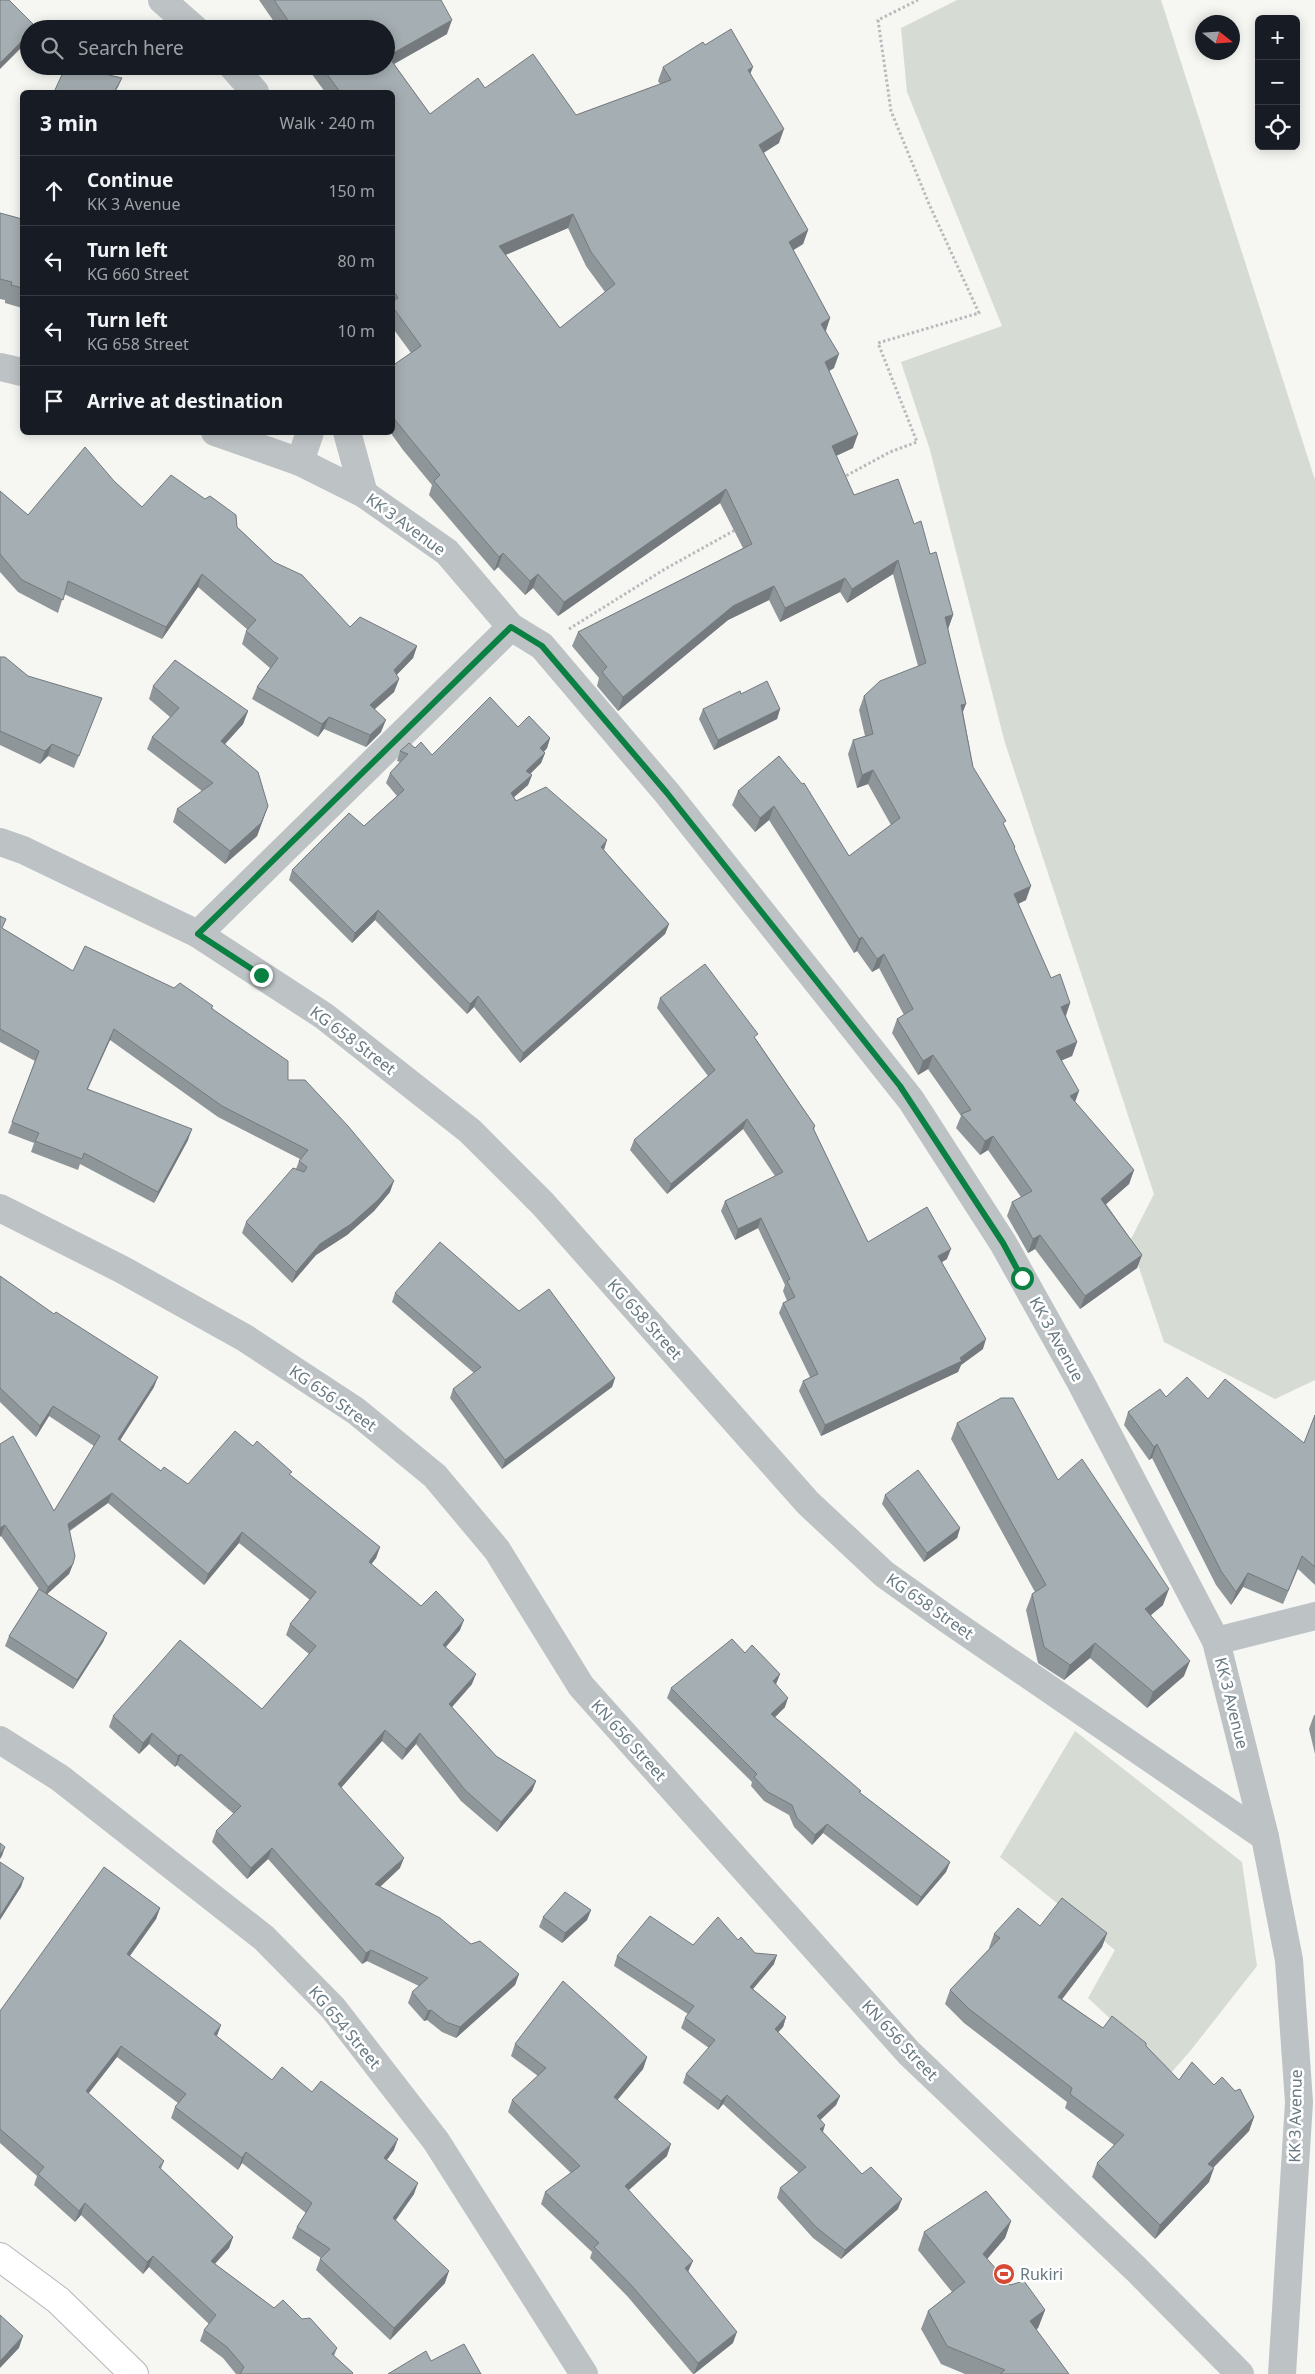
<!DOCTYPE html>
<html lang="en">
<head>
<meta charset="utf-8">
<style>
	body { margin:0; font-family:"Noto Sans",sans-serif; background:#20242c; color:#f1f3f6 }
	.controls { position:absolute; right:15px; top:15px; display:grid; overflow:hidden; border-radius:8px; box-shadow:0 2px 12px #0003 }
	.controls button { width:45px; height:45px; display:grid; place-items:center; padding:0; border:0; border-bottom:1px solid #363941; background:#171b24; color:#f1f3f6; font:25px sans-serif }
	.compass { position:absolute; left:1195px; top:15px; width:45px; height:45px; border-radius:50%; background:#171b24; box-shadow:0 2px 12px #0003; rotate:107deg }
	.stop { position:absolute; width:15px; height:15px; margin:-11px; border:4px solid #0b8043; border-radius:50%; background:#fff }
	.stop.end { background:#0b8043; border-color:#fff; box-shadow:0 1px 5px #0008 }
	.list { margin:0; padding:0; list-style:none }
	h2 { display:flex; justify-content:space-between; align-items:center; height:65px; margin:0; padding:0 20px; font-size:21px }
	h2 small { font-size:16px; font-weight:400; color:#9ea1a6 }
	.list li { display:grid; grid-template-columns:32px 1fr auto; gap:15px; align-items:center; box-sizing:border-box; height:70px; padding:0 20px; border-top:1px solid #363941 }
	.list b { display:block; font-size:19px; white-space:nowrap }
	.list p { margin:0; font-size:16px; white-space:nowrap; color:#9ea1a6 }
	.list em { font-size:16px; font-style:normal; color:#9ea1a6 }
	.icon { flex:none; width:28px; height:28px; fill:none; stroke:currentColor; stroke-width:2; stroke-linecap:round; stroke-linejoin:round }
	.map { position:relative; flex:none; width:1315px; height:2374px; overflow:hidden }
	.search { position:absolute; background:#171b24; box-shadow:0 2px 12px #0003; left:20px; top:20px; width:375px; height:55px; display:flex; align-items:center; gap:12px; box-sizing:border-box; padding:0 18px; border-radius:28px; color:#9ea1a6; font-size:19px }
	.panel { position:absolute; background:#171b24; box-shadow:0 2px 12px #0003; left:20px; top:90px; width:375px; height:345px; border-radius:8px }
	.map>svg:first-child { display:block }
	.green { fill:#d6dbd3 }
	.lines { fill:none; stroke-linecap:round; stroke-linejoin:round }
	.secondary-casing { stroke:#b0b6ba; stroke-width:30 }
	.path { stroke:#b8bbbd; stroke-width:3; stroke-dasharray:2.5 2.5; stroke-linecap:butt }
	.minor { stroke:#bdc2c5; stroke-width:28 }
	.tertiary { stroke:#bdc2c5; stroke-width:28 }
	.secondary { stroke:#fff; stroke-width:28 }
	.wall { fill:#8e9699; fill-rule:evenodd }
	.shaded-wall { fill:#747a7d }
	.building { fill:#a5aeb2; stroke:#747a7d; fill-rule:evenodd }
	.route { stroke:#0b8043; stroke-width:6 }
	.labels { text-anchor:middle; stroke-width:5; stroke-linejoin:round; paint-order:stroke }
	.street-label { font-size:16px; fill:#677982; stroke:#fff }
	.poi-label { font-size:16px; fill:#677982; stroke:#fff; text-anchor:start }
</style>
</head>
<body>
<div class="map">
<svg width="1315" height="2374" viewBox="0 0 1315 2374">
	<rect width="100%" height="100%" fill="#f6f6f3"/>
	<g class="green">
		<path d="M957 0H1161L1315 480V1380L1275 1399 1164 1342 1130 1241 1154 1194 1005 743 930 450 901 362 1002 326 907 92 901 28Z"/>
		<path d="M1075 1731 1242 1862 1257 1966 1191 2050 1170 2074 1088 1998 1115 1950 1000 1857Z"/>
	</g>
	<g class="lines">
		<g class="secondary-casing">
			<path id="secondary" d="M0 2257 58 2300 134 2374"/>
		</g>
		<g class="path">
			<path d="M842 478 890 452 917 442 878 343 979 313 929 204 891 111 878 20 918 0"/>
			<path d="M569 629 665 569 737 529"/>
		</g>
		<g class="minor">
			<path d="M162 0 195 29"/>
			<path d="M232 66 255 92"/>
			<path d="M347 432 364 494"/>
			<path d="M300 462 310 432"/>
			<path d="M0 842 23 850 198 934 324 1016 470 1131 543 1204 808 1503 884 1574 947 1619 1265 1837"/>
			<path d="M198 934 511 627"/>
			<path d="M0 1208 123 1270 245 1338 356 1411 435 1476 497 1550 581 1686 909 2053 1136 2269 1240 2374"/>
			<path d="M1216 1641 1315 1616"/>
			<path d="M0 1740 60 1778 264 1938 333 2008 436 2141 584 2374"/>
		</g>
		<g class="tertiary">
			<path d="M0 367 22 372"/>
			<path d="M215 432 300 462 364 494 447 552 511 627 542 646 667 793 911 1100 1003 1243 1080 1381 1216 1641 1265 1837 1289 1960 1299 2102 1282 2374"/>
		</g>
		<use href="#secondary" class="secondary"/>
	</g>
	<g class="wall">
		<path d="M259 0H441L447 34 394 64 430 114 485 88 576 115 660 84 658 81 663 67 705 45 751 74 779 143 763 152 808 230 803 244 793 250 830 318 826 331 834 368 829 371 853 448 836 456 854 495 914 524 930 554 953 615 948 629 973 767 1004 826 1014 850 1026 900 1018 904 1051 978 1070 1003 1066 1016 1077 1042 1072 1056 1062 1060 1075 1102 1134 1170 1129 1184 1106 1204 1142 1255 1137 1268 1080 1309 1035 1249 1028 1253 1007 1216 1012 1202 1021 1197 988 1150 980 1155 956 1128 961 1116 928 1069 918 1075 892 1033 897 1019 904 1015 879 968 872 972 857 951 854 953 769 820 755 832 732 805 738 791 779 756 849 856 891 825 868 784 857 788 848 754 853 740 865 736 859 710 864 696 918 666 893 574 847 603 840 592 780 622 769 600 728 620 618 711 597 686 599 678 572 646 578 632 743 548 720 503 558 616 533 588 525 595 498 567 494 571 429 495 432 485 403 450 390 432H392V366L411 353 392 327V92H325L306 66H386V29H279ZM568 228 586 266 605 292 560 328 505 255Z"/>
		<path d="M0 213 22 219V308L5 303V300L0 299Z"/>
		<path d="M114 481 142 507 237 527 274 562 350 627 417 646 413 658 396 675 399 679 394 692 374 709 381 732 366 747 324 729 318 737 252 699 257 687 270 668 242 644 246 631 248 630 198 587 162 639 64 594 58 613 18 592 0 572V491L28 515Z"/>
		<path d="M0 657 28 676 97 711 74 768 48 756 40 764 0 745Z"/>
		<path d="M153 686 248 711 243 724 225 744 268 806 257 836 225 864 173 822 177 809 202 791 147 749 152 737 170 717 149 699Z"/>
		<path d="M741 694 780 709 777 719 714 750 699 719 703 709Z"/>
		<path d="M518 727 550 738 547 748 544 752 545 753 541 763 530 774 532 775 528 785 514 797 516 801 604 850 669 924 665 934 520 1063 474 1007 467 1014 375 920 352 943 289 880 292 870 364 826 397 796 386 783 390 773 400 762 397 761 400 751 415 748 432 755Z"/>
		<path d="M0 916 2 928 73 971 213 1006 212 1008 288 1080 390 1192 374 1211 347 1235 316 1255 292 1283 242 1233 246 1222 296 1169 299 1161 300 1159 218 1117 110 1040 88 1089 188 1140 154 1203 80 1164 78 1170 31 1152 34 1143 8 1133 35 1061 0 1042Z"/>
		<path d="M660 998 756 1039 815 1126 814 1130 868 1242 947 1259 942 1262 983 1349 961 1365 958 1372 821 1436 799 1391 803 1381 810 1377 779 1313 783 1303 787 1301 783 1291 785 1285 758 1228 735 1240 721 1211 725 1201 775 1176 743 1129 667 1194 630 1150 634 1140 708 1076 657 1008Z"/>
		<path d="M0 1276 154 1387 120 1440 161 1471 188 1484 253 1446 290 1475 380 1547 376 1558 371 1564 421 1606 460 1630 446 1647 472 1684 452 1707 496 1756 536 1781 532 1791 497 1832 461 1801 416 1744 402 1760 382 1741 341 1787 400 1868 380 1887 519 1974 515 1985 456 2038 442 2032 427 2020 424 2021 408 2003 412 1992 419 1986 367 1961 362 1964 268 1859 247 1879 212 1842 216 1831 234 1814 177 1765 175 1767 149 1744 139 1754 109 1727 113 1716 262 1709 309 1654 286 1635 290 1624 310 1600 239 1543 204 1585 108 1503 70 1531 73 1564 69 1574 47 1594 107 1633 103 1642 73 1689 5 1646 9 1636 39 1589 1 1536 0 1444 54 1511 94 1446 49 1416 36 1437 0 1402Z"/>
		<path d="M395 1293 519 1311 615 1378 612 1387 502 1469 450 1398 453 1389 474 1373 392 1302Z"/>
		<path d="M1166 1397 1208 1399 1304 1443 1315 1415V1585L1298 1569 1283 1604 1243 1587 1231 1605 1216 1585 1152 1458 1149 1460 1124 1425 1128 1412Z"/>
		<path d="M957 1423 1058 1480 1163 1605 1151 1615 1184 1676 1147 1708 1090 1658 1064 1680 1038 1663 1026 1610 1032 1594 1035 1592 951 1439Z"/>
		<path d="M885 1495 960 1528 957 1538 924 1562 882 1504Z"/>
		<path d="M745 1653 780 1674 776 1684 785 1707 775 1717 860 1793 950 1862 946 1872 917 1906 823 1833 812 1845 794 1827 789 1815 764 1801 751 1786 752 1782 667 1698 671 1688Z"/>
		<path d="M1314 1715H1315V1754L1309 1729Z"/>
		<path d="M160 1908 156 1919 130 1956 217 2037 272 2080 312 2092 394 2150 387 2160 414 2194 396 2220 445 2283 390 2340 316 2270 320 2259 321 2258 292 2238 297 2227 306 2213 242 2163 238 2170 171 2118 175 2107 178 2103 117 2057 88 2094 164 2161 161 2169 233 2237 229 2248 215 2264 274 2308 302 2319 337 2348 334 2356 353 2373 352 2374H236L223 2358 200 2341 204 2330 209 2324 149 2267 143 2274 81 2215 75 2222 34 2185 37 2176 0 2143V2011Z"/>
		<path d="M591 1910 587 1920 562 1943 539 1927 543 1917Z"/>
		<path d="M1040 1926 1107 1933 1102 1947 1062 1999 1103 2028 1146 2046 1179 2080 1214 2085 1254 2117 1249 2131 1213 2168 1209 2182 1155 2239 1092 2177 1097 2163 1114 2145 1065 2108 1067 2102 964 2023 945 2004 950 1990 990 1948H989L994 1934Z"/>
		<path d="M738 1940 755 1953 774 1964 753 1989 786 2017 783 2027 778 2032 840 2096 836 2105 820 2120 823 2132 862 2174 898 2209 841 2259 813 2238 777 2198 780 2188 799 2173 723 2104 718 2110 683 2083 686 2074 709 2048 681 2028 685 2018 688 2014 614 1966 617 1956 693 1945Z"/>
		<path d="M515 2044 647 2057 643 2069 617 2100 667 2156 628 2190 689 2272 733 2343 694 2374H693L628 2297 590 2258 592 2252 541 2204 545 2192 571 2173 508 2112 512 2100 538 2076 511 2056Z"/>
		<path d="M1011 2221 1005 2238 987 2259 1010 2285 1045 2310 1038 2328 1036 2330 1069 2374H965L941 2364 921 2329 928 2311 952 2292 918 2250 924 2232Z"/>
	</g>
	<g class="shaded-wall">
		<path d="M452 20 447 34 383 70 388 56Z"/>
		<path d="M29 34V40L0 69V63Z"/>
		<path d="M753 67 748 80V70Z"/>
		<path d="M122 78 118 87 115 92H114Z"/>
		<path d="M784 129 779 143 754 159 759 145Z"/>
		<path d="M573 214 568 228 494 260 499 246Z"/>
		<path d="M808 230 803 244 784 256 789 242Z"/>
		<path d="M830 318 825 332 821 324Z"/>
		<path d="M839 354 834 368 820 376 825 362Z"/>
		<path d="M858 434 853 448 827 460 832 446Z"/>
		<path d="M726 489 720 503 558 616 564 602Z"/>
		<path d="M503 553 498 567 494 571 499 557Z"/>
		<path d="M898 560 893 574 847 603 852 589Z"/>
		<path d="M202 574 198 587 162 639 166 627Z"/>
		<path d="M538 574 533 588 525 595 530 581Z"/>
		<path d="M845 578 840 592 780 622 785 608Z"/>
		<path d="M774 586 769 600 728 620 618 711 623 697 733 606Z"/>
		<path d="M953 615 948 629 945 617Z"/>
		<path d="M417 646 413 658 389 683 394 670Z"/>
		<path d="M399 679 394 692 365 718 370 705Z"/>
		<path d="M966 704 961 717V705Z"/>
		<path d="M780 709 777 719 714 750 718 740Z"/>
		<path d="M248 711 243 724 216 754 221 741Z"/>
		<path d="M329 717 324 729 318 737 322 724Z"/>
		<path d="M386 720 381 732 366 747 370 735Z"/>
		<path d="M550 738 547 748 537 759 540 748Z"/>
		<path d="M52 744 48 756 40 764 45 751Z"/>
		<path d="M545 753 541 763 523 781 526 771Z"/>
		<path d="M873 770 868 784 857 788 862 775Z"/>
		<path d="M532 775 528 785 507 803 511 793Z"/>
		<path d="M268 806 257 836 225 864 230 851Z"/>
		<path d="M774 806 769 820 755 832 760 818Z"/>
		<path d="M607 840 604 850 601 847Z"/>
		<path d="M1031 886 1026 900 1009 908 1014 894Z"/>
		<path d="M378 910 375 920 352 943 355 933Z"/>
		<path d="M669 924 665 934 520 1063 523 1053Z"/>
		<path d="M862 937 857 951 854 953 859 939Z"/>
		<path d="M884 954 879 968 872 972 877 959Z"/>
		<path d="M478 996 474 1007 467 1014 470 1004Z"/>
		<path d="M1070 1003 1065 1017 1061 1007Z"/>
		<path d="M114 1029 110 1040 82 1100 87 1089Z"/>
		<path d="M1077 1042 1072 1056 1051 1065 1056 1051Z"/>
		<path d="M933 1055 928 1069 918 1075 923 1061Z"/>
		<path d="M1079 1091 1074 1105 1070 1096Z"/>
		<path d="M747 1119 743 1129 667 1194 671 1184Z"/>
		<path d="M192 1129 188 1140 154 1203 158 1192Z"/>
		<path d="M993 1136 988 1150 980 1155 985 1141Z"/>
		<path d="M1134 1170 1129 1184 1096 1213 1101 1199Z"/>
		<path d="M394 1181 390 1192 374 1211 347 1235 316 1255 292 1283 296 1272 320 1244Z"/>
		<path d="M761 1218 758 1228 735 1240 738 1229Z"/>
		<path d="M1040 1235 1035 1249 1028 1253 1033 1239Z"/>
		<path d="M951 1249 947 1259 934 1267 938 1256Z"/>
		<path d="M1142 1255 1137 1268 1080 1309 1085 1296Z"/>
		<path d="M986 1339 983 1349 961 1365 958 1372 821 1436 825 1425 960 1358Z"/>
		<path d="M158 1377 154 1387 114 1450 118 1439Z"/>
		<path d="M615 1378 612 1387 502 1469 505 1460Z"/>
		<path d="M53 1406 49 1416 36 1437 40 1426Z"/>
		<path d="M1157 1444 1152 1458 1149 1460 1154 1447Z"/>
		<path d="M112 1493 108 1503 64 1534 68 1524Z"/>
		<path d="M5 1525 1 1536 0 1537V1528Z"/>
		<path d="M960 1528 957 1538 924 1562 927 1553Z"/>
		<path d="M242 1532 239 1543 204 1585 208 1574Z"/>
		<path d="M380 1547 376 1558 365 1573 369 1562Z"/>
		<path d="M73 1564 69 1574 44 1597 48 1587Z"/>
		<path d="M1248 1573 1243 1587 1231 1605 1236 1592Z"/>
		<path d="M1169 1589 1163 1605 1140 1624 1145 1609Z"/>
		<path d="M464 1620 460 1630 439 1655 443 1645Z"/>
		<path d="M107 1633 103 1642 73 1689 77 1680Z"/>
		<path d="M1095 1643 1090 1658 1064 1680 1070 1665Z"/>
		<path d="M1190 1661 1184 1676 1147 1708 1153 1692Z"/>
		<path d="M476 1674 472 1684 445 1715 449 1704Z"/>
		<path d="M780 1674 776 1684 769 1690 773 1681Z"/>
		<path d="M788 1698 785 1707 768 1724 771 1714Z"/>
		<path d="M385 1730 382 1741 335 1795 338 1784Z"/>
		<path d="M152 1733 149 1744 139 1754 143 1743Z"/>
		<path d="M420 1733 416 1744 402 1760 406 1749Z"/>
		<path d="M181 1754 177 1765 175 1767 178 1756Z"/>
		<path d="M536 1781 532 1791 497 1832 501 1822Z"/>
		<path d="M827 1824 823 1833 812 1845 815 1835Z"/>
		<path d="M5 1847 2 1856 0 1859V1855Z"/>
		<path d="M272 1848 268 1859 247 1879 251 1868Z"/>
		<path d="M404 1858 400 1868 371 1895 375 1884Z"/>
		<path d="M950 1862 946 1872 917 1906 921 1897Z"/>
		<path d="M24 1878 21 1887 0 1920V1916Z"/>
		<path d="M160 1908 156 1919 123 1965 127 1954Z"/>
		<path d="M591 1910 587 1920 562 1943 565 1933Z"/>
		<path d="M1107 1933 1102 1947 1053 2011 1058 1997Z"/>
		<path d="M371 1950 367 1961 362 1964 366 1953Z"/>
		<path d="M777 1955 774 1964 747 1996 750 1987Z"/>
		<path d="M519 1974 515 1985 456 2038 460 2027Z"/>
		<path d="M431 2010 427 2020 424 2021 428 2011Z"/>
		<path d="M786 2017 783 2027 772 2039 775 2029Z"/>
		<path d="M221 2025 217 2036 214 2034Z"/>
		<path d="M121 2046 117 2057 81 2103 86 2091Z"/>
		<path d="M647 2057 643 2069 610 2109 614 2097Z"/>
		<path d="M727 2095 723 2104 718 2110 721 2101Z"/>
		<path d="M840 2096 836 2105 814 2126 817 2116Z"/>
		<path d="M1254 2117 1249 2131 1203 2178 1208 2164Z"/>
		<path d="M825 2125 822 2135 820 2129Z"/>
		<path d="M398 2139 394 2150 380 2169 384 2158Z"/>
		<path d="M671 2144 667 2156 620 2198 625 2186Z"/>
		<path d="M246 2152 242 2163 238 2170 242 2158Z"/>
		<path d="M1214 2168 1209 2182 1155 2239 1160 2225Z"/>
		<path d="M418 2183 414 2194 389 2229 393 2218Z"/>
		<path d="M902 2199 898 2209 841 2259 845 2250Z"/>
		<path d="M85 2203 81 2215 75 2222 79 2211Z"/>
		<path d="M1011 2221 1005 2238 976 2272 983 2254Z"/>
		<path d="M233 2237 229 2248 207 2272 211 2261Z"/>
		<path d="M153 2256 149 2267 143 2274 147 2262Z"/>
		<path d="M693 2261 688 2272 685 2268Z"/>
		<path d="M449 2271 445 2283 390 2340 394 2328Z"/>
		<path d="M1045 2310 1038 2328 1023 2339 1030 2321Z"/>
		<path d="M737 2332 733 2343 694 2374 698 2363Z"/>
		<path d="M23 2336 19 2348 0 2368V2361Z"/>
	</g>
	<g class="building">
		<path d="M0 0H9L36 27 34 29H29V34L0 63Z"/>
		<path d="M274 0H441L452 20 388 56 430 114 478 78 485 88 533 54 576 115 671 80 663 67 703 42 705 45 731 29 753 67 748 70 784 129 759 145 808 230 789 242 830 318 821 324 839 354 825 362 858 434 832 446 854 495 898 479 914 524 921 521 930 554 936 552 953 615 945 617 966 704 961 705 973 767 1006 821 1003 823 1015 847 1014 848 1031 886 1014 894 1051 978 1060 974 1070 1003 1061 1007 1077 1042 1056 1051 1079 1091 1070 1096 1134 1170 1101 1199 1142 1255 1085 1296 1040 1235 1033 1239 1012 1202 1032 1191 993 1136 985 1141 961 1114 971 1110 933 1055 923 1061 897 1019 913 1009 884 954 877 959 862 937 859 939 774 806 760 818 738 791 779 756 802 784 804 783 849 856 900 818 873 770 862 775 853 740 873 734 864 696 880 681 926 663 898 560 852 589 845 578 785 608 774 586 733 606 623 697 602 672 607 667 578 632 752 544 726 489 564 602 538 574 530 581 503 553 499 557 434 481 440 475 408 436 392 416V366L421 346 392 306V302L398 298 392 289V92H340L321 66H386V29H294ZM573 214 591 252 615 284 560 328 499 246Z"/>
		<path d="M66 66H84L96 72 122 78 114 92H54Z"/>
		<path d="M0 213 22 219V288L11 285 12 282 0 279Z"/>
		<path d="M85 447 114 481 142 507 171 475 205 499 210 496 236 515 237 527 274 562 302 575 350 627 360 617 417 646 394 670 399 679 370 705 386 720 370 735 329 717 322 724 257 687 278 658 246 631 256 620 202 574 166 627 68 581 63 600 22 580 0 554V491L28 515Z"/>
		<path d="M0 657H5L28 676 102 698 79 756 52 744 45 751 0 731Z"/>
		<path d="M175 660 248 711 221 741 258 772 268 806 261 823 230 851 177 809 213 783 152 737 179 708 153 686Z"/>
		<path d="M767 681 780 709 718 740 703 709 740 691 741 694Z"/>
		<path d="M490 697 518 727 529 716 550 738 540 748 545 753 526 771 532 775 511 793 516 801 546 787 607 840 601 847 669 924 523 1053 478 996 470 1004 378 910 355 933 292 870 349 813 364 826 404 790 390 773 408 754 400 751 409 743 415 748 421 742 432 755Z"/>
		<path d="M0 916 6 919 2 928 73 971 85 946 174 988 180 983 213 1006 211 1008 288 1061V1080H305L348 1126 394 1181 378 1200 351 1224 320 1244 296 1272 246 1222 293 1168 304 1172 307 1167 299 1161 308 1150 222 1106 114 1029 87 1089 192 1129 158 1192 84 1153 82 1159 35 1141 39 1133 12 1122 39 1051 0 1029Z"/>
		<path d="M705 964 758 1034 754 1037 815 1126 813 1128 868 1242 927 1207 951 1249 938 1256 986 1339 960 1358 962 1361 825 1425 803 1381 818 1374 783 1303 795 1297 787 1281 790 1279 761 1218 738 1229 725 1201 783 1172 747 1119 671 1184 634 1140 715 1070 660 998Z"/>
		<path d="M440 1242 519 1311 549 1289 615 1378 505 1460 453 1389 481 1367 395 1293Z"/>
		<path d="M0 1276 54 1314 56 1312 158 1377 118 1439 161 1471 164 1467 188 1484 235 1431 253 1446 257 1441 292 1472 289 1474 380 1547 369 1562 421 1606 436 1591 464 1620 443 1645 476 1674 449 1704 496 1756 536 1781 501 1822 465 1790 420 1733 406 1749 385 1730 338 1784 404 1858 375 1884 440 1918 471 1944 480 1941 519 1974 460 2027 446 2022 431 2010 428 2011 412 1992 428 1978 371 1950 366 1953 272 1848 251 1868 216 1831 241 1806 181 1754 178 1756 152 1733 143 1743 113 1716 180 1640 262 1709 316 1646 290 1624 316 1592 242 1532 208 1574 112 1493 68 1524 75 1556 73 1564 48 1587 5 1525 0 1528V1444L13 1436 54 1511 100 1436 53 1406 40 1426 0 1388Z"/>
		<path d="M1187 1377 1208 1399 1225 1379 1304 1443 1315 1415V1567L1302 1556 1288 1591 1248 1573 1236 1592 1221 1571 1157 1444 1154 1447 1128 1412 1160 1389 1166 1397Z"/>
		<path d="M1001 1398H1013L1058 1480 1082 1459 1169 1589 1145 1609 1190 1661 1153 1692 1095 1643 1070 1665 1044 1647 1032 1594 1046 1585 957 1423Z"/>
		<path d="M918 1470 960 1528 927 1553 885 1495Z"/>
		<path d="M39 1589 107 1633 77 1680 9 1636Z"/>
		<path d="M732 1639 745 1653 752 1645 780 1674 773 1681 788 1698 771 1714 861 1791 859 1792 950 1862 921 1897 827 1824 815 1835 797 1818 792 1805 768 1792 754 1777 757 1774 671 1688Z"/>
		<path d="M0 1843 5 1847 0 1855Z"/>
		<path d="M0 1862 24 1878 0 1916Z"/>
		<path d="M104 1867 160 1908 127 1954 221 2025 214 2034 272 2080 282 2067 312 2092 321 2081 398 2139 384 2158 418 2183 393 2218 449 2271 394 2328 320 2259 330 2249 297 2227 312 2203 246 2152 242 2158 175 2107 186 2094 121 2046 86 2091 164 2161 159 2167 233 2237 211 2261 274 2308 283 2300 302 2319 310 2318 337 2348 332 2354 353 2373 352 2374H240L244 2367 227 2347 204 2330 216 2315 153 2256 147 2262 85 2203 79 2211 38 2174 44 2167 0 2129V2011Z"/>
		<path d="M565 1892 591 1910 565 1933 543 1917Z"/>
		<path d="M1062 1898 1107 1933 1058 1997 1103 2028 1112 2016 1146 2043V2046L1179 2080 1192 2062 1214 2085 1222 2077 1235 2091 1240 2089 1254 2117 1208 2164 1214 2168 1160 2225 1097 2163 1124 2135 1070 2094 1072 2088 969 2009 950 1990 1000 1938 994 1934 1018 1908 1040 1926Z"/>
		<path d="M650 1916 693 1945 718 1917 738 1940 741 1937 755 1953 777 1955 750 1987 786 2017 775 2029 840 2096 817 2116 825 2125 820 2129 862 2174 871 2167 902 2199 845 2250 817 2228 780 2188 806 2167 727 2095 721 2101 686 2074 715 2040 685 2018 694 2006 617 1956Z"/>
		<path d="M563 1981 647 2057 614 2097 671 2144 625 2186 693 2261 685 2268 737 2332 698 2363 632 2286 594 2247 599 2243 545 2192 580 2166 512 2100 546 2068 515 2044Z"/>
		<path d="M986 2191 1011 2221 983 2254 1010 2285 1024 2281 1045 2310 1030 2321 1069 2374H1000L1005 2370 947 2346 928 2311 965 2282 924 2232Z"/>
		<path d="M0 2315 23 2336 0 2361Z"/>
		<path d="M464 2344 481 2374H388L426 2351 431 2361Z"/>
	</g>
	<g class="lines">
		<path class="route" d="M261 975 198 934 511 627 542 646 667 793 900 1086 1003 1243 1022 1278"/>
	</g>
	<defs>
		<g id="stadium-disc" transform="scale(1.125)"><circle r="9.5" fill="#d64934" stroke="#fff"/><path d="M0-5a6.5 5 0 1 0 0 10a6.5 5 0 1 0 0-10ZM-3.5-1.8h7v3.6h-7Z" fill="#fff"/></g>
	</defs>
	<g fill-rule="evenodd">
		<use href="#stadium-disc" x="1004" y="2274"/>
	</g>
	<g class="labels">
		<g class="street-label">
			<text transform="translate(406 524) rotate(36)" y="6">KK 3 Avenue</text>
			<text transform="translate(353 1040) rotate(37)" y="6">KG 658 Street</text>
			<text transform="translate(645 1319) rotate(48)" y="6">KG 658 Street</text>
			<text transform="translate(1057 1339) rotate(61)" y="6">KK 3 Avenue</text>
			<text transform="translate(333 1398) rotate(35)" y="6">KG 656 Street</text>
			<text transform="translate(930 1606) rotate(35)" y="6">KG 658 Street</text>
			<text transform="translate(1232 1703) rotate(76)" y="6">KK 3 Avenue</text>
			<text transform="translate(629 1740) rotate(48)" y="6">KN 656 Street</text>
			<text transform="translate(345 2027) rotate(50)" y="6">KG 654 Street</text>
			<text transform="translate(900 2040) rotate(47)" y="6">KN 656 Street</text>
			<text transform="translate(1295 2116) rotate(-89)" y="6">KK 3 Avenue</text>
		</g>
		<g class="poi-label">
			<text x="1020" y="2280">Rukiri</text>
		</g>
	</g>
</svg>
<div class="controls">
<button>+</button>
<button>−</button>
<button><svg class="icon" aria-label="locate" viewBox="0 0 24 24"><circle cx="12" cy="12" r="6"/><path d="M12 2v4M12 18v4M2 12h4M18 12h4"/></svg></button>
</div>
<svg class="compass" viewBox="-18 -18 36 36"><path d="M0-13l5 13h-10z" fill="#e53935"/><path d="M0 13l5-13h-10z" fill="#9ea1a6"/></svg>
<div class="stop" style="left:1022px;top:1278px"></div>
<div class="stop end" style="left:261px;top:975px"></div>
<div class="search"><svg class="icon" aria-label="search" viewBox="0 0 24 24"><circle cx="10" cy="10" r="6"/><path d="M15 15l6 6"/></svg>Search here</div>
<section class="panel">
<h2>3 min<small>Walk · 240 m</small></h2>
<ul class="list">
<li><svg class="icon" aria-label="ahead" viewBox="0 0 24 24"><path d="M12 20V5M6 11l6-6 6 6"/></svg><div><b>Continue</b><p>KK 3 Avenue</p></div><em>150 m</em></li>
<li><svg class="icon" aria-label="left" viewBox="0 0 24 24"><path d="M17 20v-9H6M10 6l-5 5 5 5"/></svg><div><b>Turn left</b><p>KG 660 Street</p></div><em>80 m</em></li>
<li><svg class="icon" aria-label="left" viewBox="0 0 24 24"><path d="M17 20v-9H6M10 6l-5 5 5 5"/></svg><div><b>Turn left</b><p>KG 658 Street</p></div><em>10 m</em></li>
<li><svg class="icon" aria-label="arrive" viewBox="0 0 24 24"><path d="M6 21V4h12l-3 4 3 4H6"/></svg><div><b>Arrive at destination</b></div></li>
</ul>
</section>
</div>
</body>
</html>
